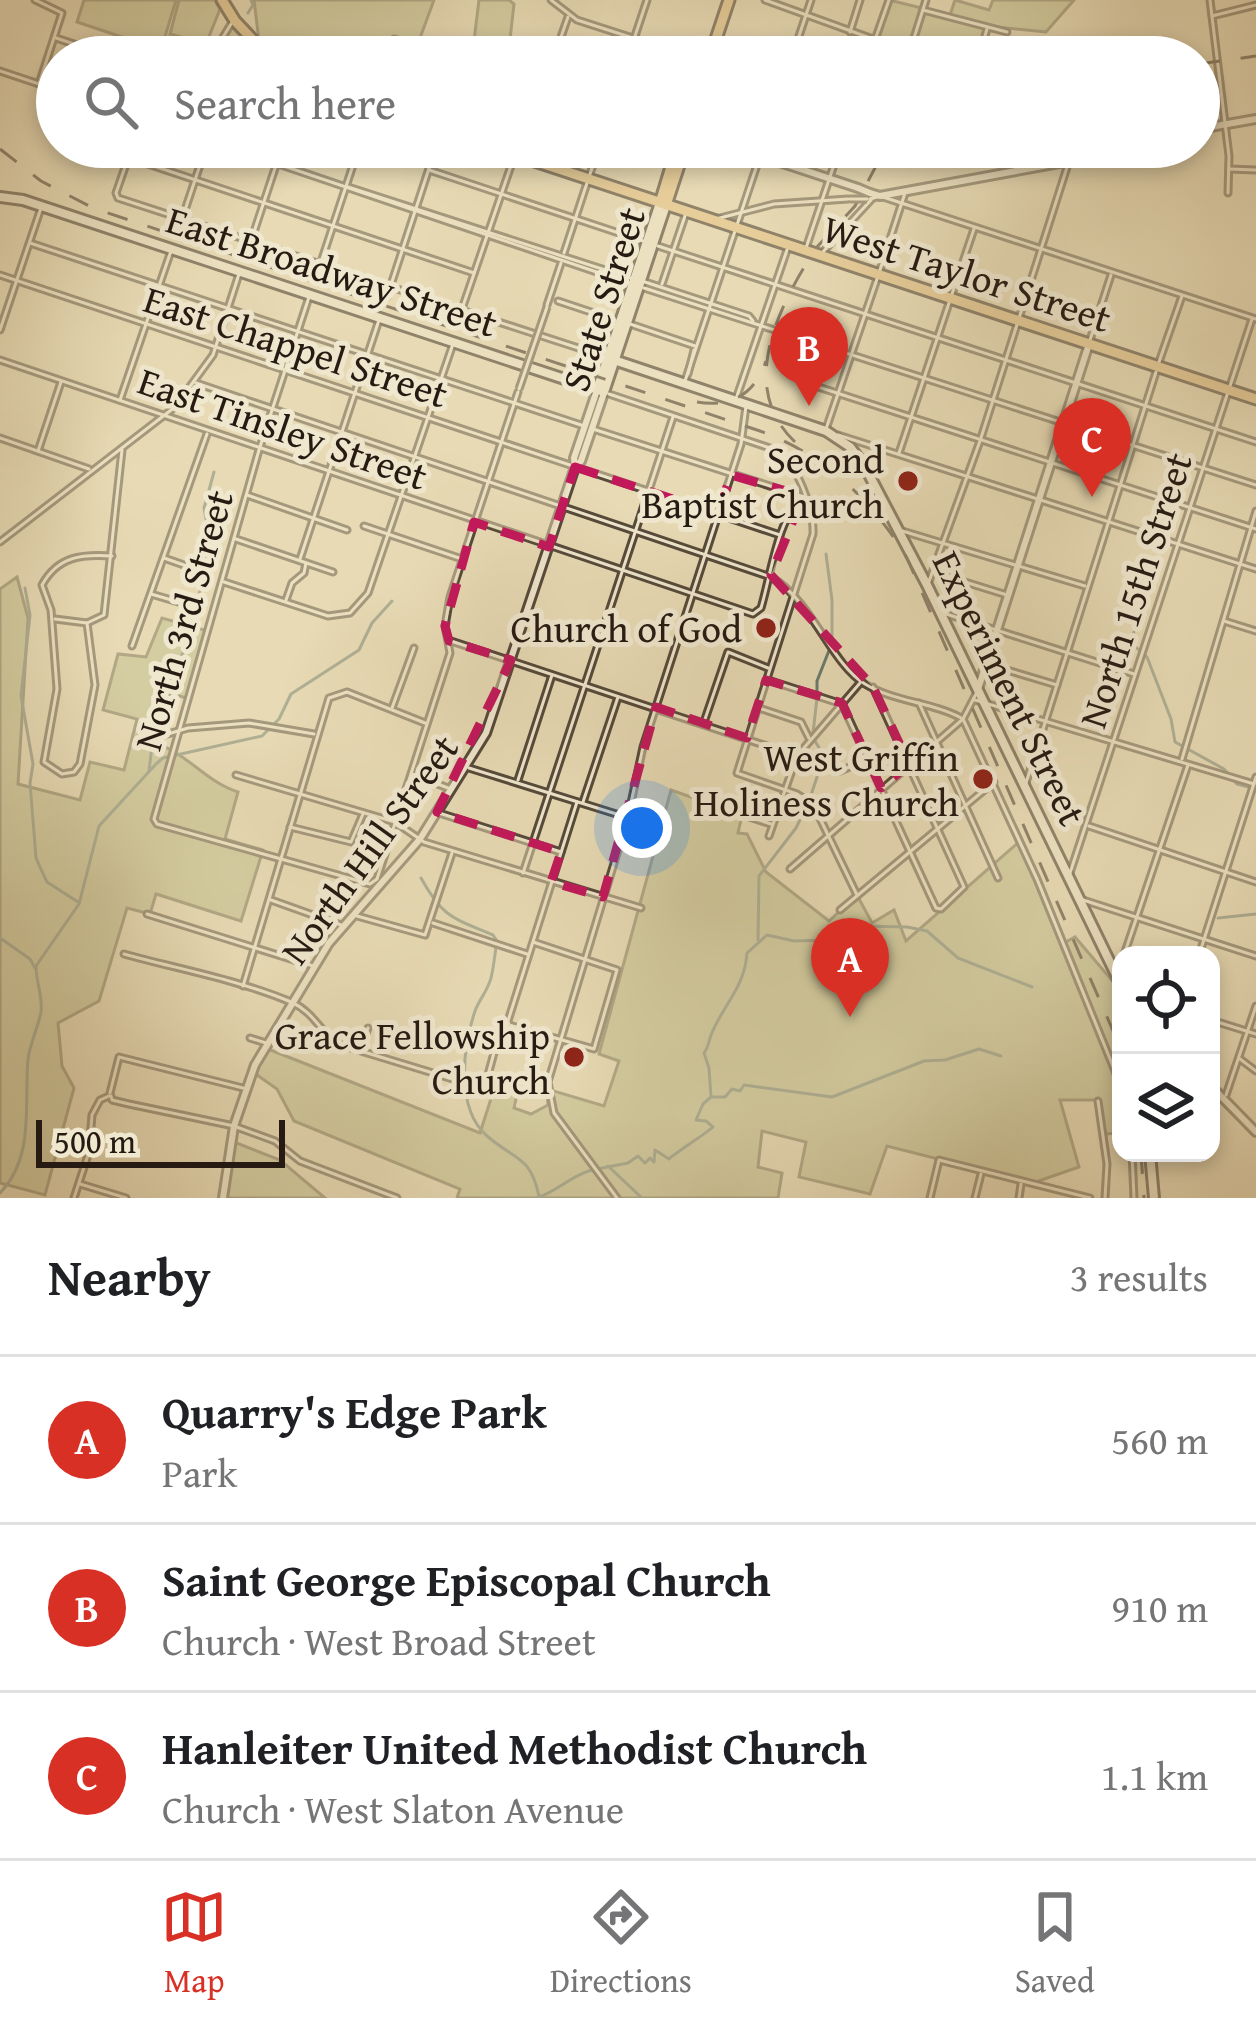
<!DOCTYPE html>
<html lang="en">
<head>
<meta charset="utf-8">
<style>
	body { margin:0; font-family:"Gentium Book Plus",serif; background:#f2f2f2; color:#202124 }
	.controls { position:absolute; right:36px; bottom:36px; display:grid; overflow:hidden; border-radius:24px; box-shadow:0 6px 18px #0003 }
	.controls button { width:108px; height:108px; display:grid; place-items:center; padding:0; border:0; border-bottom:3px solid #e0e0e0; background:#fff; color:#202124; font:60px sans-serif }
	.scale { position:absolute; left:36px; bottom:30px; width:249px; box-sizing:border-box; padding-left:12px; border:6px solid #261a12; border-top:0; font-size:33px; line-height:42px; white-space:nowrap; color:#261a12; -webkit-text-stroke:9px #efe7ce; paint-order:stroke }
	.you { position:absolute; left:642px; top:828px; width:42px; height:42px; margin:-30px; border:9px solid #fff; border-radius:50%; background:#1a73e8; box-shadow:0 0 0 18px #1a73e833 }
	.badge { display:grid; place-items:center; width:78px; height:78px; border-radius:50%; background:#d93025; color:#fff; font-size:39px; font-weight:700 }
	.pin { position:absolute; translate:-50% -99px; filter:drop-shadow(0 3px 6px #0008) }
	.pin::after { content:''; position:absolute; top:63px; width:42px; height:36px; background:inherit; clip-path:polygon(0 0,100% 0,50% 100%) }
	.list { margin:0; padding:0; list-style:none }
	h2 { display:flex; justify-content:space-between; align-items:center; height:156px; margin:0; padding:0 48px; font-size:51px }
	h2 small { font-size:39px; font-weight:400; color:#757577 }
	.list li { display:grid; grid-template-columns:78px 1fr auto; gap:36px; align-items:center; box-sizing:border-box; height:168px; padding:0 48px; border-top:3px solid #e0e0e0 }
	.list b { display:block; font-size:45px; white-space:nowrap }
	.list p { margin:0; font-size:39px; white-space:nowrap; color:#757577 }
	.list em { font-size:39px; font-style:normal; color:#757577 }
	.icon { flex:none; width:66px; height:66px; fill:none; stroke:currentColor; stroke-width:2; stroke-linecap:round; stroke-linejoin:round }
	.map { position:relative; flex:none; width:1256px; height:1198px; overflow:hidden }
	.search { position:absolute; background:#fff; box-shadow:0 6px 18px #0003; left:36px; right:36px; top:36px; height:132px; display:flex; align-items:center; gap:30px; box-sizing:border-box; padding:0 42px; border-radius:66px; color:#757577; font-size:45px }
	.sheet { height:660px; background:#fff }
	nav { display:flex; justify-content:space-around; align-items:center; box-sizing:border-box; height:168px; border-top:3px solid #e0e0e0; background:#fff; font-size:33px; color:#757577 }
	nav a { display:grid; justify-items:center; gap:6px }
	nav .on { color:#d93025 }
	.map>svg:first-child { display:block }
	.green { fill:#bcbd89; stroke:#716c4e; stroke-width:3 }
	.lines { fill:none; stroke-linecap:round; stroke-linejoin:round }
	.stream { stroke:#6a7b6e; stroke-width:3 }
	.minor-casing { stroke:#564a3a; stroke-width:9 }
	.tertiary-casing { stroke:#564a3a; stroke-width:12 }
	.secondary-casing { stroke:#261a12; stroke-width:14 }
	.primary-casing { stroke:#261a12; stroke-width:15 }
	.minor { stroke:#efe7ce; stroke-width:3 }
	.tertiary { stroke:#efe7ce; stroke-width:6 }
	.secondary { stroke:#efe7ce; stroke-width:8 }
	.primary { stroke:#e4bd7a; stroke-width:9 }
	.rail { stroke:#261a12; stroke-width:3; stroke-dasharray:21 21; stroke-linecap:butt }
	.minor-bridge-casing { stroke:#564a3a; stroke-width:9; stroke-linecap:butt }
	.tertiary-bridge-casing { stroke:#564a3a; stroke-width:12; stroke-linecap:butt }
	.minor-bridge { stroke:#efe7ce; stroke-width:3 }
	.tertiary-bridge { stroke:#efe7ce; stroke-width:6 }
	.marked { fill:none; stroke:#c2185b; stroke-width:9; stroke-dasharray:24 15; stroke-linejoin:round }
	.poi-dot { fill:#8f2418; stroke:#efe7ce; stroke-width:4.5 }
	.labels { text-anchor:middle; stroke-width:10; stroke-linejoin:round; paint-order:stroke }
	.street-label { font-size:39px; fill:#261a12; stroke:#efe7ce }
	.poi-label { font-size:39px; fill:#261a12; stroke:#efe7ce; text-anchor:end }
</style>
</head>
<body>
<div class="map">
<svg width="1256" height="1198" viewBox="0 0 1256 1198">
	<rect width="100%" height="100%" fill="#e7dab4"/>
	<filter id="stains"><feTurbulence type="fractalNoise" baseFrequency=".00167" numOctaves="4"/><feColorMatrix values="0 0 0 0 .2 0 0 0 0 .09 0 0 0 0 .02 0 0 0 .5 -.17"/></filter>
	<radialGradient id="worn" r=".72"><stop offset=".6" stop-color="#630" stop-opacity="0"/><stop offset="1" stop-color="#630" stop-opacity=".3"/></radialGradient>
	<g class="green">
		<path d="M84 0H176L161 50 77 22Z"/>
		<path d="M179 0H215L220 9 206 44 170 34Z"/>
		<path d="M254 0H434L413 57H279L259 41Z"/>
		<path d="M479 0H509L514 4 508 57H472Z"/>
		<path d="M889 0 950 15 955 0 989 10 993 0H1074L1046 32 987 26 977 57H923L875 40Z"/>
		<path d="M233 24 263 57H231L216 52Z"/>
		<path d="M17 577 28 618 18 784 80 800 90 762 124 770 137 719 103 710 118 654 146 657 162 618 208 631 189 699 170 693 155 743C187 753 206 782 238 792L225 839 263 850 241 921 156 894 150 914 127 908 99 1001 58 1023 62 1066 74 1088 45 1195 0 1183V589Z"/>
		<path d="M671 790 742 815 738 833 747 834 766 872 829 921 857 895 872 923 894 910 906 941 1021 840 1064 943 1075 937 1121 991V1133L1103 1134 1095 1100H1060L1079 1167 1033 1183 887 1146 870 1194 799 1177 806 1142 762 1131 758 1167 782 1173 778 1198H457L460 1189 294 1121 277 1089 250 1070 263 1047 480 1133 496 1083 518 1090 514 1108 531 1114 548 1105 547 1089 604 1106 619 1061 599 1054Z"/>
		<path d="M229 1140 280 1160 325 1198H220Z"/>
	</g>
	<g class="lines">
		<g class="stream">
			<path d="M248 13 253 5 251 0"/>
			<path d="M826 554 832 600V640"/>
			<path d="M25 588 30 615 21 696 33 764 30 783 36 858 47 882 78 902"/>
			<path d="M1134 632 1130 642 1147 657 1171 719 1175 742 1224 769 1237 784 1256 789"/>
			<path d="M817 693V681L830 648"/>
			<path d="M813 733 817 698"/>
			<path d="M149 771 157 703 182 655 197 605 210 540 204 508 214 472"/>
			<path d="M810 798 824 756 815 741"/>
			<path d="M421 878C443 918 453 918 493 935L497 941C495 952 494 966 491 978 488 990 479 1000 475 1011 463 1047 455 1108 487 1136 516 1161 530 1155 539 1196"/>
			<path d="M1218 918 1256 914"/>
			<path d="M0 938 30 959 35 968"/>
			<path d="M758 940 759 876 796 828 808 803"/>
			<path d="M713 1097H725L732 1089 740 1091 744 1085 832 1097 924 1061 945 1060 979 1049 1001 1056"/>
			<path d="M608 1166 642 1198"/>
			<path d="M597 1169 628 1163 638 1156 645 1163 650 1158 654 1162 655 1150 669 1159C672 1155 704 1135 713 1127L706 1121 696 1120 703 1104 711 1097 709 1068 704 1053C708 1048 709 1041 711 1035 723 1005 745 987 747 953L767 935 794 941 829 940 864 926 907 927 927 931 958 958 1032 987"/>
			<path d="M0 1193C35 1157 24 1105 28 1059 30 1043 38 1028 41 1012 43 997 36 982 36 966L79 904 99 826 156 764 163 758 262 736 279 719 291 694 359 650 372 623 392 601"/>
			<path d="M535 1198C555 1194 569 1176 592 1170"/>
		</g>
		<g class="minor-casing">
			<g id="minor">
				<path d="M35 0 62 13 39 84"/>
				<path d="M551 0 577 20 692 57"/>
				<path d="M765 0 923 57"/>
				<path d="M1210 0 1229 156 1228 193"/>
				<path d="M923 10 1007 32"/>
				<path d="M1212 16 1256 5"/>
				<path d="M850 32 860 0"/>
				<path d="M56 38 113 57"/>
				<path d="M214 52 231 24"/>
				<path d="M160 57 169 40 224 57"/>
				<path d="M389 57 394 39 452 57"/>
				<path d="M554 57 568 17"/>
				<path d="M628 57 647 0"/>
				<path d="M792 57 811 0"/>
				<path d="M869 57 889 0"/>
				<path d="M908 57 926 0"/>
				<path d="M979 57 987 29"/>
				<path d="M0 71 57 90"/>
				<path d="M57 121 53 132 57 133"/>
				<path d="M97 147 474 273"/>
				<path d="M132 147 116 193 118 198 606 357"/>
				<path d="M228 147 629 283"/>
				<path d="M1229 169 1256 170"/>
				<path d="M429 170 643 241"/>
				<path d="M590 174 599 147"/>
				<path d="M348 187 630 278"/>
				<path d="M870 199 880 196 1256 319"/>
				<path d="M182 219 206 147"/>
				<path d="M716 219 774 204 848 199"/>
				<path d="M251 241 282 147"/>
				<path d="M30 243 584 426"/>
				<path d="M658 246 1256 442"/>
				<path d="M806 248 840 147"/>
				<path d="M564 253 587 183"/>
				<path d="M821 254 871 200"/>
				<path d="M322 259 359 147"/>
				<path d="M880 270 905 193"/>
				<path d="M0 275 780 535"/>
				<path d="M645 282 749 316 753 321"/>
				<path d="M662 284 686 213"/>
				<path d="M644 288 1256 485"/>
				<path d="M952 294 974 229"/>
				<path d="M309 297 259 450 154 819 157 824 370 884 377 879 450 653 445 626 450 597 518 392"/>
				<path d="M387 297 436 147"/>
				<path d="M558 301 615 320"/>
				<path d="M547 305 561 263"/>
				<path d="M463 306 514 157"/>
				<path d="M630 324 695 346"/>
				<path d="M0 330 41 208"/>
				<path d="M1090 340 1111 275"/>
				<path d="M0 360 753 614 761 608C771 575 777 519 803 496"/>
				<path d="M1159 362 1182 296"/>
				<path d="M688 374 694 350"/>
				<path d="M196 383 771 577C812 600 831 664 865 684 894 702 933 702 963 719L1037 879 1121 1086"/>
				<path d="M806 383 1256 529"/>
				<path d="M684 384 763 147"/>
				<path d="M609 394 776 450C797 464 814 508 813 534L737 773 797 794 813 804 857 895"/>
				<path d="M736 399 787 250"/>
				<path d="M120 400 171 251"/>
				<path d="M593 429 801 496"/>
				<path d="M826 429 877 279"/>
				<path d="M838 435 1256 569"/>
				<path d="M0 438 89 469"/>
				<path d="M38 451 61 382"/>
				<path d="M899 453 949 303"/>
				<path d="M872 474 875 449"/>
				<path d="M247 495 347 530"/>
				<path d="M364 526 459 558"/>
				<path d="M899 530 1085 586"/>
				<path d="M236 539 333 572"/>
				<path d="M0 542 175 407 213 355 239 274"/>
				<path d="M164 558 201 571"/>
				<path d="M300 559 379 320"/>
				<path d="M936 573 1007 595"/>
				<path d="M224 582 328 616 350 613 368 593 453 344"/>
				<path d="M928 584 980 441 1069 161"/>
				<path d="M151 594 185 604"/>
				<path d="M286 600 292 583 304 573 306 563"/>
				<path d="M943 613 1134 674"/>
				<path d="M55 619 87 623 104 615 122 450"/>
				<path d="M1224 621 1256 631"/>
				<path d="M87 623 95 685 80 764 74 772 62 774 44 762 57 689 51 610 42 585C58 556 82 554 112 556"/>
				<path d="M451 641 797 756"/>
				<path d="M132 646 207 434"/>
				<path d="M987 664 1057 685"/>
				<path d="M768 680 842 704 936 908 941 909 964 887 873 687"/>
				<path d="M975 700 1254 784"/>
				<path d="M919 703 998 878"/>
				<path d="M392 708 414 648"/>
				<path d="M759 708 801 722 809 738"/>
				<path d="M704 722 728 652 768 668"/>
				<path d="M151 739 188 728 249 723 314 734"/>
				<path d="M1182 759 1256 511"/>
				<path d="M469 768 626 817"/>
				<path d="M840 771 866 760"/>
				<path d="M412 774 448 788"/>
				<path d="M236 775 395 822 424 842 641 908"/>
				<path d="M518 780 552 675"/>
				<path d="M1025 786 1156 372"/>
				<path d="M583 802 618 697"/>
				<path d="M439 813 561 852"/>
				<path d="M749 817 771 824"/>
				<path d="M1089 826 1256 882"/>
				<path d="M290 827 351 842 363 814"/>
				<path d="M769 836 797 756 860 683"/>
				<path d="M790 869 963 719 977 692"/>
				<path d="M523 873 673 417"/>
				<path d="M1070 873 1252 319"/>
				<path d="M1080 899 1256 956"/>
				<path d="M271 900 341 925"/>
				<path d="M840 910 994 782"/>
				<path d="M147 914 313 966"/>
				<path d="M357 916 425 935 452 853"/>
				<path d="M433 923 527 954"/>
				<path d="M533 942 617 970 594 1049 509 1025 508 1021 577 802"/>
				<path d="M124 954C178 969 239 980 291 1002 316 1013 320 1034 341 1045L479 1087 485 1086 495 1049"/>
				<path d="M1124 955 1188 765"/>
				<path d="M1199 955 1256 777"/>
				<path d="M243 986 329 698 347 692 425 723"/>
				<path d="M1211 1020 1256 1034"/>
				<path d="M250 1038 266 1043"/>
				<path d="M302 1039 322 1029"/>
				<path d="M361 1050 368 1028"/>
				<path d="M1240 1059 1256 1071"/>
				<path d="M110 1093 119 1057 243 1088"/>
				<path d="M1226 1095 1256 1006"/>
				<path d="M111 1096 112 1100 129 1104 234 1126 275 1141 300 1161 397 1198"/>
				<path d="M1098 1101 1107 1164 1105 1198"/>
				<path d="M1132 1153 1134 1198"/>
				<path d="M80 1184 126 1198"/>
				<path d="M74 1198 89 1152 92 1115 100 1100 109 1096"/>
				<path d="M617 1198 554 1113 548 1082 628 817 643 747 741 444 746 406"/>
				<path d="M930 1198 939 1160 1090 1198"/>
				<path d="M975 1198 981 1174"/>
				<path d="M1019 1198 1021 1184"/>
			</g>
		</g>
		<g class="tertiary-casing">
			<g id="tertiary">
				<path d="M1199 129 1256 119"/>
				<path d="M734 147 858 188"/>
				<path d="M870 193 880 196 1070 161 1115 147"/>
				<path d="M575 467 581 461 604 393"/>
				<path d="M978 689 1089 344"/>
				<path d="M1211 1086 1256 1132"/>
				<path d="M223 1198 234 1126 255 1065 329 943 420 839 486 733 575 467 574 458 597 390"/>
			</g>
		</g>
		<g class="secondary-casing">
			<g id="secondary">
				<path d="M0 197 23 200 604 392 666 205"/>
				<path d="M608 358 826 431 850 447 865 467 927 585 1121 985"/>
				<path d="M597 390 660 203"/>
				<path d="M1150 1153 1154 1198"/>
			</g>
		</g>
		<g class="primary-casing">
			<g id="primary">
				<path d="M222 0 235 21 269 57"/>
				<path d="M710 57 729 0"/>
				<path d="M492 147 1256 399"/>
				<path d="M660 203 677 147"/>
				<path d="M666 205 685 147"/>
			</g>
		</g>
		<use href="#minor" class="minor"/>
		<use href="#tertiary" class="tertiary"/>
		<use href="#secondary" class="secondary"/>
		<use href="#primary" class="primary"/>
		<g class="rail">
			<path d="M1199 64 1256 56"/>
			<path d="M0 149 41 181 93 208 760 431C824 454 872 500 907 558L1121 1049"/>
			<path d="M817 247 855 206 886 147"/>
			<path d="M697 402C731 408 755 394 766 361"/>
			<path d="M795 442C739 389 776 313 809 259"/>
			<path d="M1141 1153 1144 1198"/>
		</g>
		<g class="minor-bridge-casing">
			<g id="minor-bridge">
				<path d="M850 199H867"/>
				<path d="M519 389 547 307"/>
			</g>
		</g>
		<g class="tertiary-bridge-casing">
			<path id="tertiary-bridge" d="M858 188 870 193"/>
		</g>
		<use href="#minor-bridge" class="minor-bridge"/>
		<use href="#tertiary-bridge" class="tertiary-bridge"/>
	</g>
	<path d="M0 0H1256V1198H0ZM575 467 718 514 731 475 803 496 771 575 873 687 909 764 881 788 842 703 766 680 747 738 656 707 603 897 551 882 561 852 437 812 511 660 449 641 445 626 474 522 549 547Z" fill="#e7dab4" fill-opacity=".55" fill-rule="evenodd"/>
	<path class="marked" d="M575 467 718 514 731 475 803 496 771 575 873 687 909 764 881 788 842 703 766 680 747 738 656 707 603 897 551 882 561 852 437 812 511 660 449 641 445 626 474 522 549 547Z"/>
	<g class="poi-dot">
		<circle cx="908" cy="481" r="12"/>
		<circle cx="766" cy="628" r="12"/>
		<circle cx="983" cy="779" r="12"/>
		<circle cx="574" cy="1057" r="12"/>
	</g>
	<g class="labels">
		<g class="street-label">
			<text transform="translate(332 271) rotate(18)" y="14">East Broadway Street</text>
			<text transform="translate(967 273) rotate(18)" y="14">West Taylor Street</text>
			<text transform="translate(603 299) rotate(-72)" y="14">State Street</text>
			<text transform="translate(296 346) rotate(18)" y="14">East Chappel Street</text>
			<text transform="translate(283 428) rotate(19)" y="14">East Tinsley Street</text>
			<text transform="translate(1135 590) rotate(-72)" y="14">North 15th Street</text>
			<text transform="translate(183 620) rotate(-74)" y="14">North 3rd Street</text>
			<text transform="translate(1010 688) rotate(64)" y="14">Experiment Street</text>
			<text transform="translate(369 849) rotate(-54)" y="14">North Hill Street</text>
		</g>
		<g class="poi-label">
			<text x="884" y="473">Second<tspan x="884" dy="45">Baptist Church</tspan></text>
			<text x="742" y="642">Church of God</text>
			<text x="959" y="771">West Griffin<tspan x="959" dy="45">Holiness Church</tspan></text>
			<text x="550" y="1049">Grace Fellowship<tspan x="550" dy="45">Church</tspan></text>
		</g>
	</g>
	<rect width="100%" height="100%" filter="url(#stains)"/>
	<rect width="100%" height="100%" fill="url(#worn)"/>
</svg>
<div class="controls">
<button><svg class="icon" aria-label="locate" viewBox="0 0 24 24"><circle cx="12" cy="12" r="6"/><path d="M12 2v4M12 18v4M2 12h4M18 12h4"/></svg></button>
<button><svg class="icon" aria-label="layers" viewBox="0 0 24 24"><path d="M12 4l9 5-9 5-9-5zM3 14l9 5 9-5"/></svg></button>
</div>
<div class="scale">500 m</div>
<div class="you"></div>
<div class="pin badge" style="left:850px;top:1017px">A</div>
<div class="pin badge" style="left:809px;top:406px">B</div>
<div class="pin badge" style="left:1092px;top:497px">C</div>
<div class="search"><svg class="icon" aria-label="search" viewBox="0 0 24 24"><circle cx="10" cy="10" r="6"/><path d="M15 15l6 6"/></svg>Search here</div>
</div>
<section class="sheet">
<h2>Nearby<small>3 results</small></h2>
<ul class="list">
<li><span class="badge">A</span><div><b>Quarry's Edge Park</b><p>Park</p></div><em>560 m</em></li>
<li><span class="badge">B</span><div><b>Saint George Episcopal Church</b><p>Church · West Broad Street</p></div><em>910 m</em></li>
<li><span class="badge">C</span><div><b>Hanleiter United Methodist Church</b><p>Church · West Slaton Avenue</p></div><em>1.1 km</em></li>
</ul>
</section>
<nav>
<a class="on"><svg class="icon" aria-label="map" viewBox="0 0 24 24"><path d="M3 6l6-2 6 2 6-2v14l-6 2-6-2-6 2zM9 4v14M15 6v14"/></svg>Map</a>
<a><svg class="icon" aria-label="directions" viewBox="0 0 24 24"><path d="M12 3l9 9-9 9-9-9zM9 14v-3h6M13 9l2 2-2 2"/></svg>Directions</a>
<a><svg class="icon" aria-label="saved" viewBox="0 0 24 24"><path d="M7 4h10v16l-5-4-5 4z"/></svg>Saved</a>
</nav>
</body>
</html>
